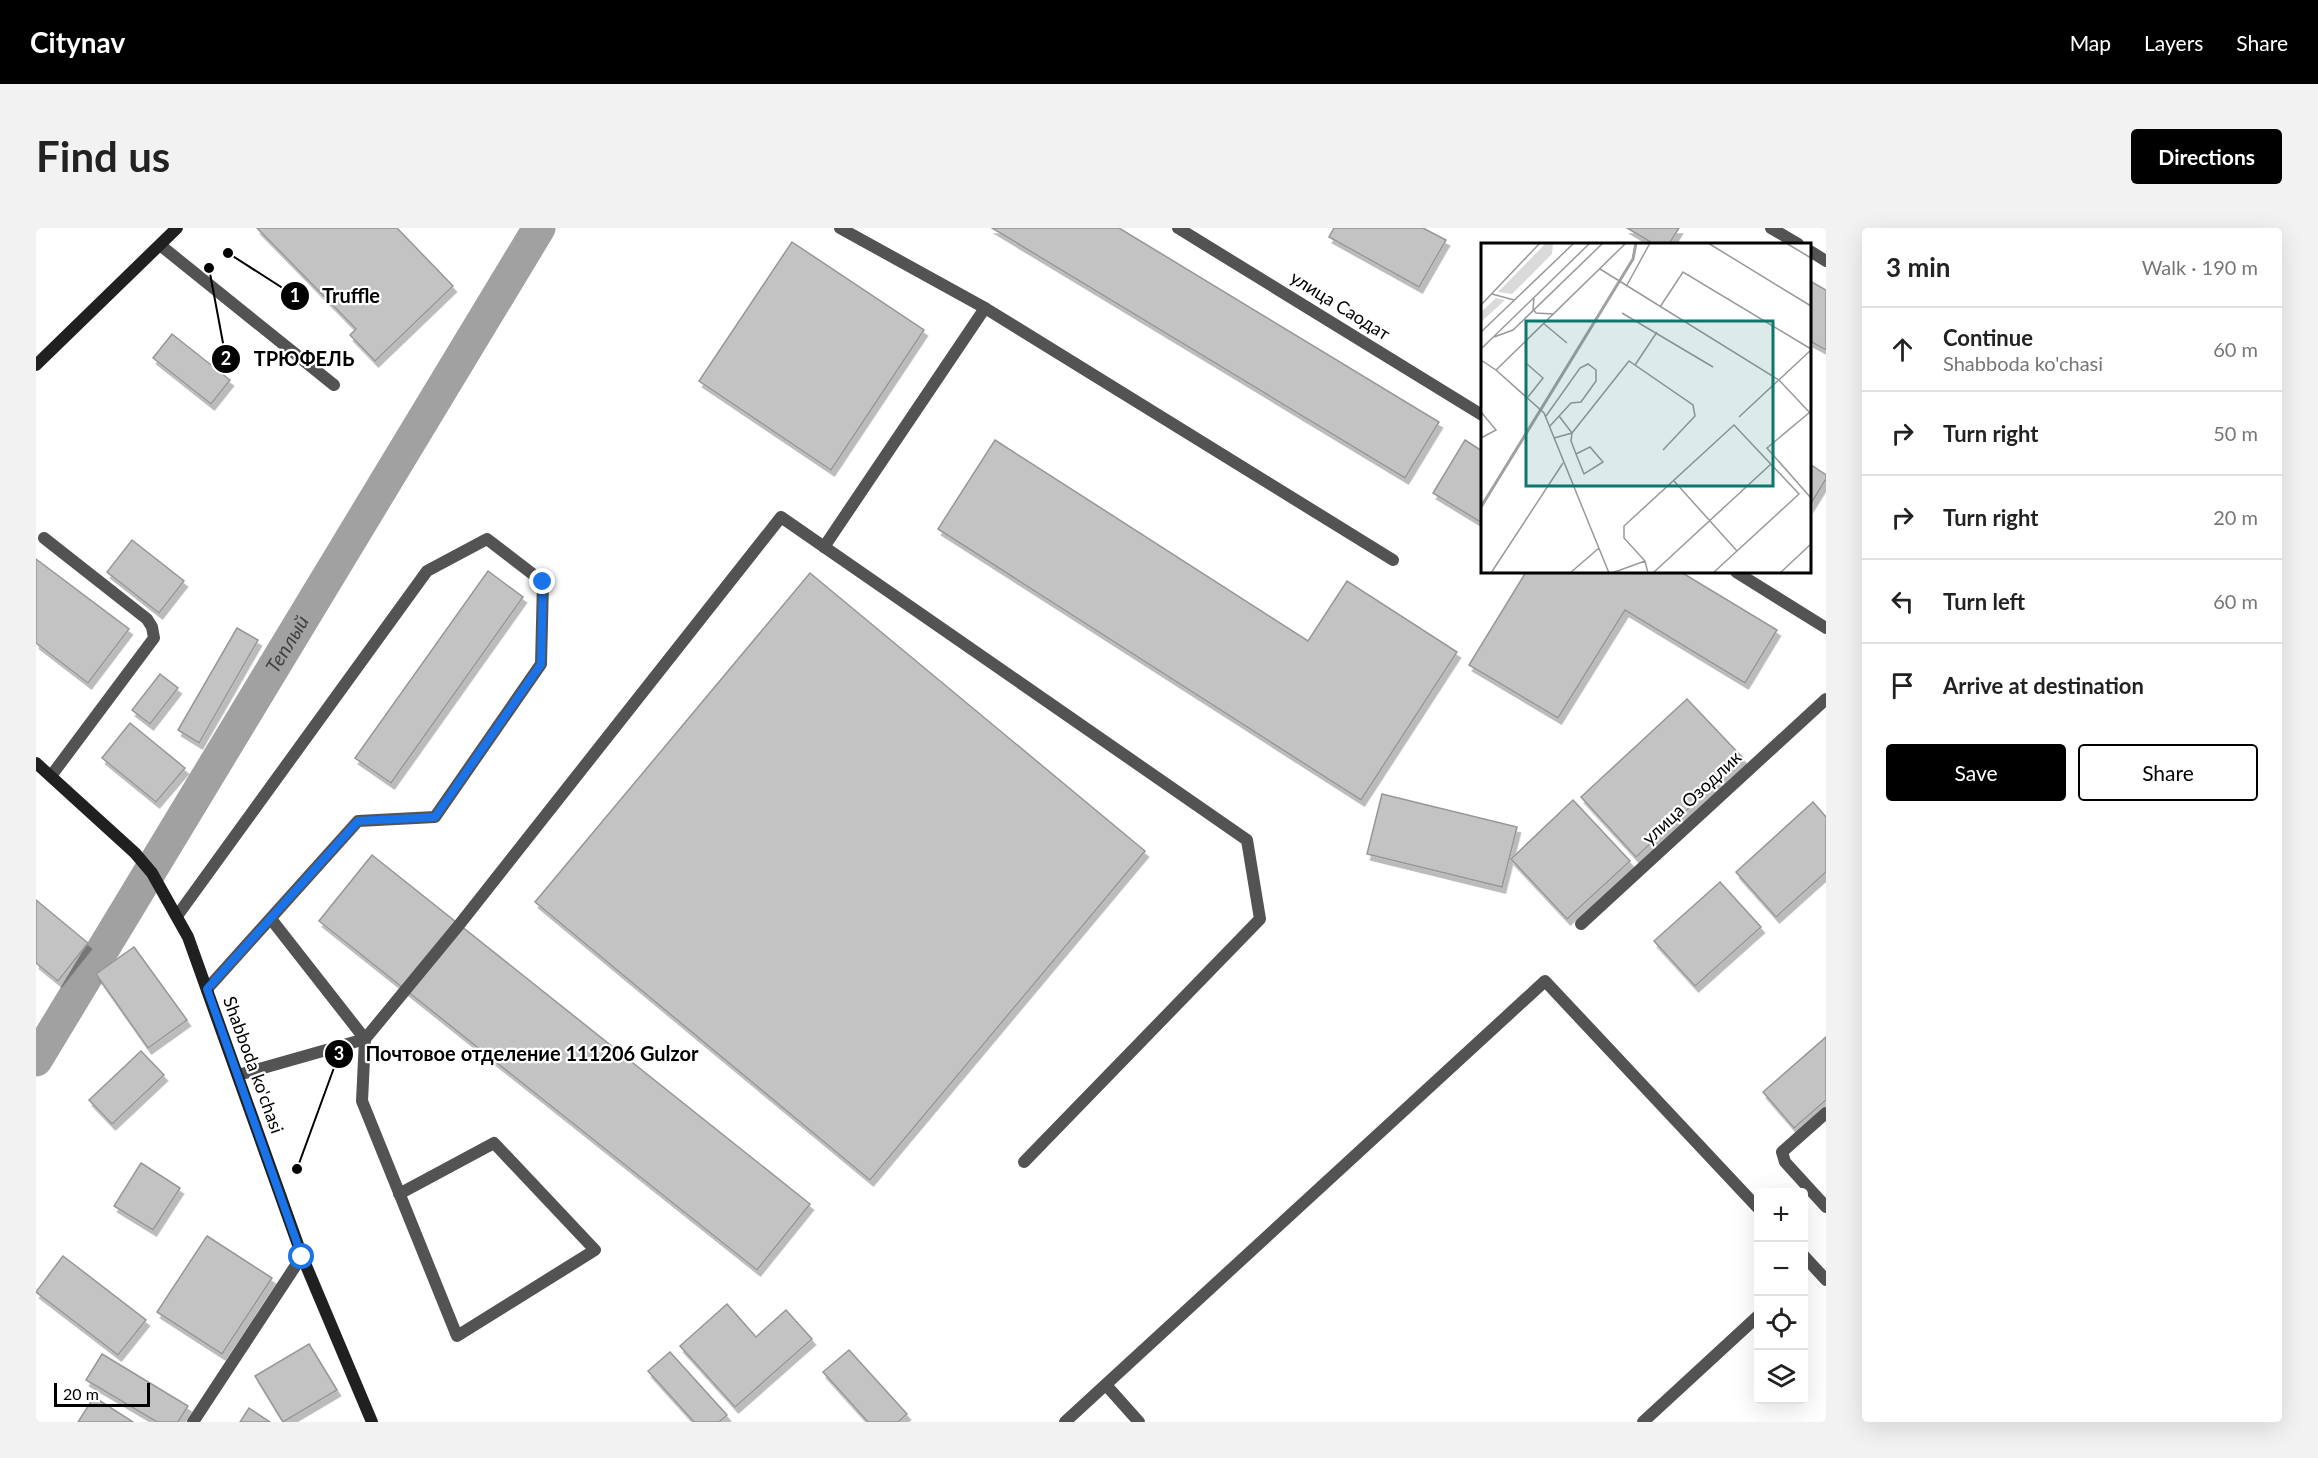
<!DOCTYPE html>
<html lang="en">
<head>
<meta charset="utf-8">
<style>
	body { margin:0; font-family:Lato,sans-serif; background:#f2f2f2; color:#222 }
	.controls { position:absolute; right:18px; bottom:18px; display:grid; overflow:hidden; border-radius:6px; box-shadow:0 6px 24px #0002 }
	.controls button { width:54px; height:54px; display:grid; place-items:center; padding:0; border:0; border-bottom:2px solid #e0e0e0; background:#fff; color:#222; font:30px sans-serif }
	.scale { position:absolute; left:18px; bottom:15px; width:96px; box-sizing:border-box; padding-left:6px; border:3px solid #000; border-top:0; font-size:16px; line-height:21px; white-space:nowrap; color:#000; -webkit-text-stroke:4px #fff; paint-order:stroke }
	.stop { position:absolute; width:18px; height:18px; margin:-14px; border:4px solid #1a73e8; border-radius:50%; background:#fff }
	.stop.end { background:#1a73e8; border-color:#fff; box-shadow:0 2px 6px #0008 }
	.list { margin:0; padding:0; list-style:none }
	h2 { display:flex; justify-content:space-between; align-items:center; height:78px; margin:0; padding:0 24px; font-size:26px }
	h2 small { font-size:20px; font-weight:400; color:#767676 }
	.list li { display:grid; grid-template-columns:39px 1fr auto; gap:18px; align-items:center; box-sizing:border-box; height:84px; padding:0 24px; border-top:2px solid #e0e0e0 }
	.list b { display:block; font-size:22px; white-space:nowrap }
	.list p { margin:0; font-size:20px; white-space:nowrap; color:#767676 }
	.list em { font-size:20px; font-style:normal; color:#767676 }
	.actions { display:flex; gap:12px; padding:18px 24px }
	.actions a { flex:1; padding:14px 0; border:2px solid #000; border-radius:6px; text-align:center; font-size:21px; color:#000 }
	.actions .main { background:#000; color:#fff }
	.icon { flex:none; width:33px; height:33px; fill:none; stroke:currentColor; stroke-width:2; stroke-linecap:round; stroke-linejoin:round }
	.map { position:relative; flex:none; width:1790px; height:1194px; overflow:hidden; border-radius:6px }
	header { display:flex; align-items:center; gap:36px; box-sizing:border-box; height:84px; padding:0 30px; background:#000; color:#fff }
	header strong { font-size:28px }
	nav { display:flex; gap:33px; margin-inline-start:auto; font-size:21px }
	.intro { display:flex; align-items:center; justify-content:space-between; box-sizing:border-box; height:144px; padding:0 36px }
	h1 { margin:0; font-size:42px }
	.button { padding:15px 27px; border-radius:6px; background:#000; color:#fff; font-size:21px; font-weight:700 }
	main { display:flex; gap:36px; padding:0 36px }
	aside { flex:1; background:#fff; border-radius:6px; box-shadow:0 6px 24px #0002 }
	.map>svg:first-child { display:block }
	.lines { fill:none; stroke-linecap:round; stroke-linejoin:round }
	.canal { stroke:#a1a1a1; stroke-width:33 }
	.building { fill:#c3c3c3; stroke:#979797; stroke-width:1.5; filter:url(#shadow) }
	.lane { stroke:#535353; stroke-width:12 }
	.street { stroke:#535353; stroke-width:12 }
	.secondary { stroke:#202020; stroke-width:12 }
	.route { stroke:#1a73e8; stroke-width:8 }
	.labels { text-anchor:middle; stroke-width:4.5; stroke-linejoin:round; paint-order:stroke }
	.street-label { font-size:18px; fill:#000; stroke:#fff }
	.water-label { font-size:20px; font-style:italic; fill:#424242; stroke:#fff }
	.inset-river { fill:none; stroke:#a1a1a1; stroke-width:3 }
	.inset-road { fill:none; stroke:#999; stroke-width:1.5 }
	.view { fill:#0f766e; fill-opacity:0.15; stroke:#0f766e; stroke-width:3 }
	.inset-edge { fill:none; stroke:#000; stroke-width:3 }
	.leader { fill:none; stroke:#000; stroke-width:2 }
	.callout-dot { fill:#000; stroke:#fff; stroke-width:2 }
	.mark-label { font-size:18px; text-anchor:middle; font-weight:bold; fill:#fff }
	.callout-label { font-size:20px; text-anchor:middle; font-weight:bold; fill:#000; stroke:#fff; stroke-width:4.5; stroke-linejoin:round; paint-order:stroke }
</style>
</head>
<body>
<header>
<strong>Citynav</strong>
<nav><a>Map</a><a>Layers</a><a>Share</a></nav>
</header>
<div class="intro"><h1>Find us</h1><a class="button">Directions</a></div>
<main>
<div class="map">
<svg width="1790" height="1194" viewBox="0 0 1790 1194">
	<defs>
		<filter id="shadow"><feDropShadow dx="3.5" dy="6" stdDeviation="0" flood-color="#0004"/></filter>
	</defs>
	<rect width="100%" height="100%" fill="#fff"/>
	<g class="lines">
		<path class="canal" id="s1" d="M0 832 503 0"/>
	</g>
	<g class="building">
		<path d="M221 0H361L417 58 339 133 314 107 320 101Z"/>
		<path d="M956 0H1083L1403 194 1369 250Z"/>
		<path d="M1298 0H1387L1410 12 1383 59 1293 9Z"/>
		<path d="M1591 0H1643L1633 16H1618Z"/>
		<path d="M756 14 888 102 795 242 663 153Z"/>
		<path d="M1774 53 1790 62V122L1774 113Z"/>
		<path d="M136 106 194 152 175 176 117 130Z"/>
		<path d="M959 212 1272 413 1311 353 1421 424 1325 572 902 301Z"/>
		<path d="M1429 212 1446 223V295L1397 265Z"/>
		<path d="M1774 236 1790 247V251L1774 277Z"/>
		<path d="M96 312 148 353 123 385 71 344Z"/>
		<path d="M0 331 93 401 52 455 0 415Z"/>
		<path d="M452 343 487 369 355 555 319 530Z"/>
		<path d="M1490 344H1645L1741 402 1709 455 1589 382 1522 490 1433 437Z"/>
		<path d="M774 345 1109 623 834 952 499 674Z"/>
		<path d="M201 400 222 412 163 515 142 502Z"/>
		<path d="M124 446 142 460 114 496 96 482Z"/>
		<path d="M1651 471 1707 530 1600 629 1545 569Z"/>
		<path d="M94 495 149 540 120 574 66 530Z"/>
		<path d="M1346 566 1481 599 1466 659 1331 626Z"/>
		<path d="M1537 572 1594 633 1531 691 1475 631Z"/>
		<path d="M1777 574 1790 589V644L1740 689 1700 644Z"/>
		<path d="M336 627 774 976 721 1042 283 693Z"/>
		<path d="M1684 654 1725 699 1659 758 1618 713Z"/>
		<path d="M0 672 52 715 22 753 0 735Z"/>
		<path d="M98 719 151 792 112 820 60 746Z"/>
		<path d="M1790 809V872L1758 900 1727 864Z"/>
		<path d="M105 823 128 847 76 896 53 872Z"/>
		<path d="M105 935 144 960 117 1002 78 978Z"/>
		<path d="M171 1008 236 1050 186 1126 121 1084Z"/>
		<path d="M27 1028 110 1092 82 1127 0 1064Z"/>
		<path d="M691 1076 720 1109 750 1082 776 1111 699 1179 644 1118Z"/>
		<path d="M273 1116 301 1162 247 1194 219 1148Z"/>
		<path d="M813 1122 871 1186 862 1194H832L787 1144Z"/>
		<path d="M634 1124 691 1187 683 1194H658L612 1143Z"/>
		<path d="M66 1126 152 1178 142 1194H121L50 1152Z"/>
		<path d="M58 1169 97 1194H42Z"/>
		<path d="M213 1180 234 1194H204Z"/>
	</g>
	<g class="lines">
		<g class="lane">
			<path d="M804 0 949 80 1357 332"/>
			<path d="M124 17 298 157"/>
			<path d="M8 310 111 391 116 399 118 410 15 548"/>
			<path d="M788 319 949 80"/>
			<path d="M141 688 391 343 451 311 507 354 505 436 399 589 322 593 171 761"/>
			<path d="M235 691 329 811 326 873 421 1108 559 1022 458 915 363 966"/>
			<path d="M202 847 329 811 423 697 745 289 1211 612 1224 691 988 934"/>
			<path d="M1768 1028 1790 1052"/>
			<path d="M1070 1157 1103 1194"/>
			<path d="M1029 1194 1509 753 1722 980"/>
			<path d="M1607 1194 1722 1088"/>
		</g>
		<g class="street">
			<path d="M1142 0 1446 187"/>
			<path d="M1735 0 1762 16"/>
			<path d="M1774 23 1790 33"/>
			<path d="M1700 344 1790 400"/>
			<path d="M1545 696 1790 471"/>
			<path d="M1790 885 1746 924 1749 934 1790 979"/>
			<path d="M157 1194 266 1028"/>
		</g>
		<g class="secondary">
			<path d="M0 137 141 0"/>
			<path d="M0 535 99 625 116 645 152 709 266 1028 336 1194"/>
		</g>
	</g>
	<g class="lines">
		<path class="route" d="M266 1029 171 761 322 593 399 589 505 436 507 354"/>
	</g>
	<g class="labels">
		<g class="street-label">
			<text transform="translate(1304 78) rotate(32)" y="6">улица Саодат</text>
			<text transform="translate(1656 570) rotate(-43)" y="6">улица Озодлик</text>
			<text transform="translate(217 837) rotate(70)" y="6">Shabboda ko'chasi</text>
		</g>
		<g class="water-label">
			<text dy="7" stroke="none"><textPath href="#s1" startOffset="486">Теплый</textPath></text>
		</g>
	</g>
	<g transform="translate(1445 15)">
		<rect width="330" height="330" fill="#fff"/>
		<path d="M65 0H72L71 11 31 51 17 49ZM15 55 24 57 0 79V69Z" fill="#dadada"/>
		<path class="inset-river" d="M0 264 152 16 155 0"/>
		<path class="inset-road" d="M227 0 330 63M305 0 330 15M119 26 298 137 330 171M146 42 169 0M11 51 33 57M53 55 52 66 55 70 72 71M0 62 59 0M179 64 202 29 330 106M141 70 232 124M62 80 86 100M0 89 93 0M13 94 32 87 122 0M0 106 109 0M0 117 15 127 145 0M46 121 62 135 47 154M154 122 176 89M15 127 63 170 128 330M0 169 15 187 0 195M329 169 286 205 330 255M65 173 99 125 107 121 115 127V138L100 159 90 160 69 183M78 173 91 190 90 198 95 211 103 231 122 219 109 204 95 211M258 174 330 107M73 195 91 190 148 118 212 162 214 173 182 207M193 238 256 308M10 330 82 220M89 330 118 305M131 330 164 318M167 330 164 318 143 295V283L253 182 318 251 232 330M172 330 290 221M299 330 330 301"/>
		<path class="view" d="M45 78H292V243H45Z"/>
		<rect width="330" height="330" class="inset-edge"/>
	</g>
	<path class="leader" d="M192 25L259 68M173 40L190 131M261 941L303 826"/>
	<g class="callout-dot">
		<circle cx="192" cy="25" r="6"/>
		<circle cx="173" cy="40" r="6"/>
		<circle cx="261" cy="941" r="6"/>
		<circle cx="259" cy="68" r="15"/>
		<circle cx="190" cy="131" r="15"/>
		<circle cx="303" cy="826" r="15"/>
	</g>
	<g class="mark-label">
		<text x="259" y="74">1</text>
		<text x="190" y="137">2</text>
		<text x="303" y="832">3</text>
	</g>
	<g class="callout-label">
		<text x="315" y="75">Truffle</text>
		<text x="268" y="138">ТРЮФЕЛЬ</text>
		<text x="496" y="833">Почтовое отделение 111206 Gulzor</text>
	</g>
</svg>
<div class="controls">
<button>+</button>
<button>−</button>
<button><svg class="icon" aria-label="locate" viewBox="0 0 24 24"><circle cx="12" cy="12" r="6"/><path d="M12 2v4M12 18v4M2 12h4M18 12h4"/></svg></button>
<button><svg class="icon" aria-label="layers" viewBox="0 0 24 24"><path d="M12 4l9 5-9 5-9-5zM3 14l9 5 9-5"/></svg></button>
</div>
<div class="scale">20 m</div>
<div class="stop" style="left:266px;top:1029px"></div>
<div class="stop end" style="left:507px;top:354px"></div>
</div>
<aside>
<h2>3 min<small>Walk · 190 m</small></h2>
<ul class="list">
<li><svg class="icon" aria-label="ahead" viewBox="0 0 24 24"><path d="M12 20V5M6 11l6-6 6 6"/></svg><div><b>Continue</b><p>Shabboda ko'chasi</p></div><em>60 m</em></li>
<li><svg class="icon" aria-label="right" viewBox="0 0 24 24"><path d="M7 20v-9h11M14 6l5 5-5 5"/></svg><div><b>Turn right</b></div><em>50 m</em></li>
<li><svg class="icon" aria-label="right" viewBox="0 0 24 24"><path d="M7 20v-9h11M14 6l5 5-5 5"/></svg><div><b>Turn right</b></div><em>20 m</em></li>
<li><svg class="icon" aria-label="left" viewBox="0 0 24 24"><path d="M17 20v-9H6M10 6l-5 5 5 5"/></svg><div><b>Turn left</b></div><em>60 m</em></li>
<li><svg class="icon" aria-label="arrive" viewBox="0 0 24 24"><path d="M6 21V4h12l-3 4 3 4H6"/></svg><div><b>Arrive at destination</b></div></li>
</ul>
<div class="actions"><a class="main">Save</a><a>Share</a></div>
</aside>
</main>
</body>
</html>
